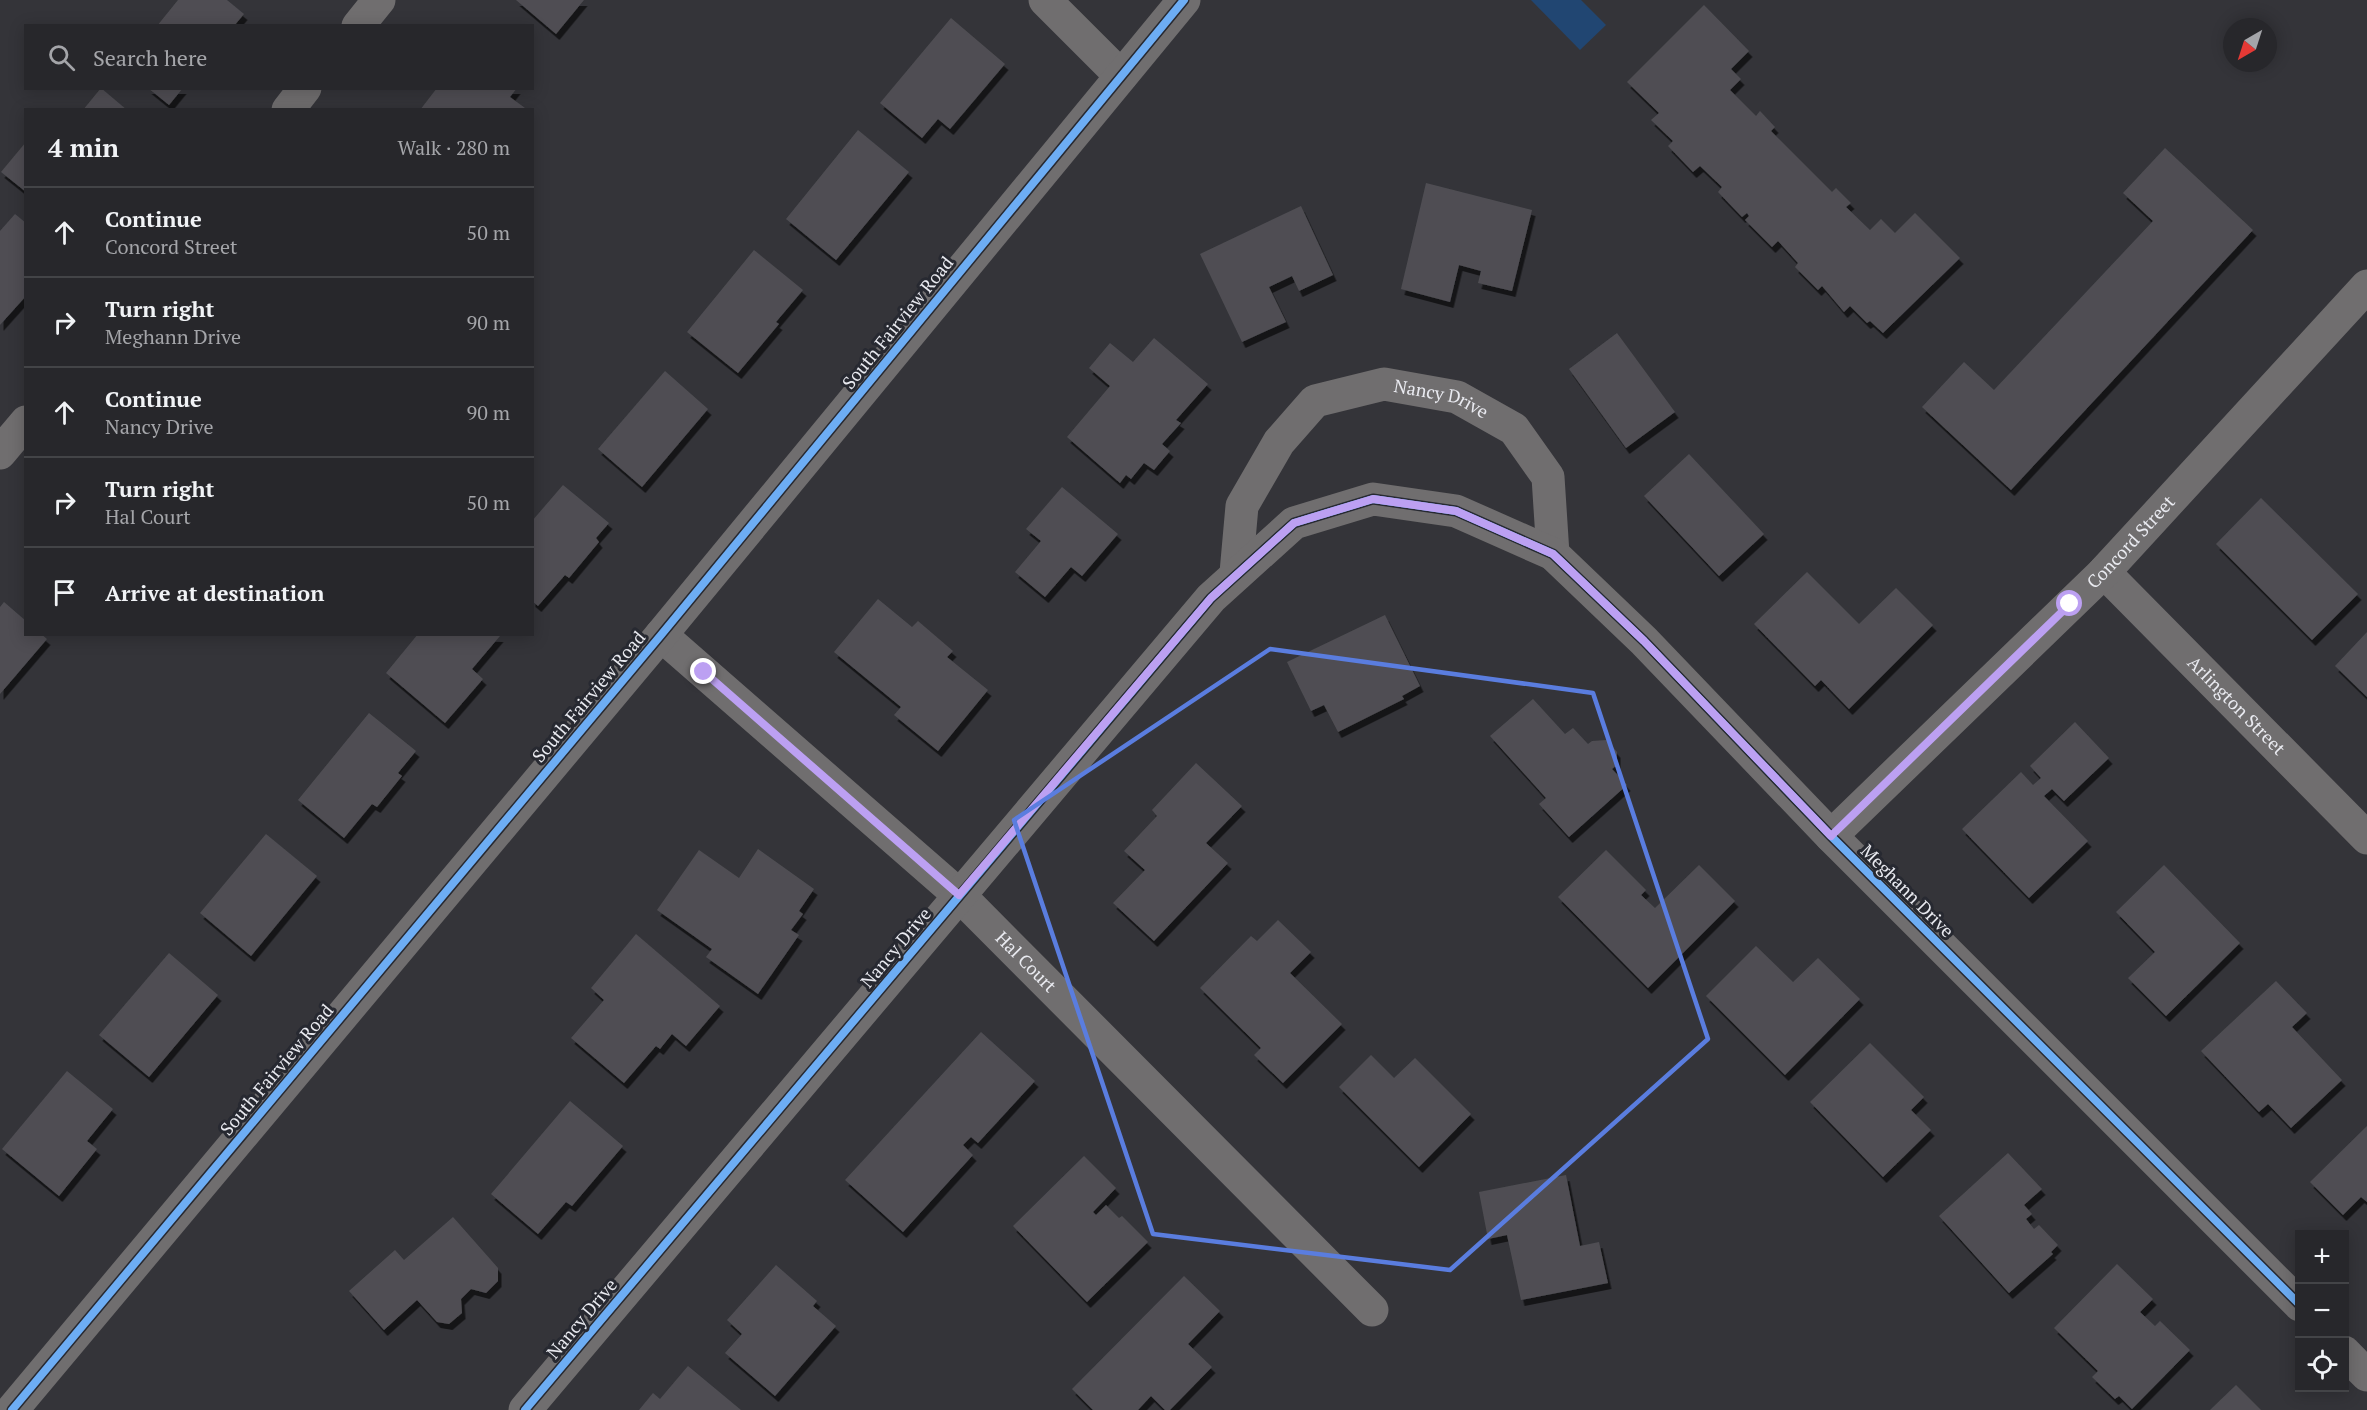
<!DOCTYPE html>
<html lang="en">
<head>
<meta charset="utf-8">
<style>
	body { margin:0; font-family:"PT Serif",serif; background:#333337; color:#f1f3f6 }
	.controls { position:absolute; right:18px; bottom:18px; display:grid; overflow:hidden; border-radius:0px; box-shadow:0 3px 15px #0003 }
	.controls button { width:54px; height:54px; display:grid; place-items:center; padding:0; border:0; border-bottom:2px solid #434447; background:#27272b; color:#f1f3f6; font:30px sans-serif }
	.compass { position:absolute; left:2223px; top:18px; width:54px; height:54px; border-radius:50%; background:#27272b; box-shadow:0 3px 15px #0003; rotate:219deg }
	.stop { position:absolute; width:18px; height:18px; margin:-14px; border:4px solid #bca0f2; border-radius:50%; background:#fff }
	.stop.end { background:#bca0f2; border-color:#fff; box-shadow:0 2px 6px #0008 }
	.list { margin:0; padding:0; list-style:none }
	h2 { display:flex; justify-content:space-between; align-items:center; height:78px; margin:0; padding:0 24px; font-size:26px }
	h2 small { font-size:20px; font-weight:400; color:#a4a5a9 }
	.list li { display:grid; grid-template-columns:39px 1fr auto; gap:18px; align-items:center; box-sizing:border-box; height:90px; padding:0 24px; border-top:2px solid #434447 }
	.list b { display:block; font-size:22px; white-space:nowrap }
	.list p { margin:0; font-size:20px; white-space:nowrap; color:#a4a5a9 }
	.list em { font-size:20px; font-style:normal; color:#a4a5a9 }
	.icon { flex:none; width:33px; height:33px; fill:none; stroke:currentColor; stroke-width:2; stroke-linecap:round; stroke-linejoin:round }
	.map { position:relative; flex:none; width:2367px; height:1410px; overflow:hidden }
	.search { position:absolute; background:#27272b; box-shadow:0 3px 15px #0003; left:24px; top:24px; width:510px; height:66px; display:flex; align-items:center; gap:15px; box-sizing:border-box; padding:0 21px; border-radius:0px; color:#a4a5a9; font-size:22px }
	.panel { position:absolute; background:#27272b; box-shadow:0 3px 15px #0003; left:24px; top:108px; width:510px; height:528px; border-radius:0px }
	.map>svg:first-child { display:block }
	.water { fill:#214672 }
	.building { fill:#4f4e53; filter:url(#shadow) }
	.lines { fill:none; stroke-linecap:round; stroke-linejoin:round }
	.minor { stroke:#706e6f; stroke-width:33 }
	.cycleway-casing { stroke:#272931; stroke-width:11 }
	.cycleway { stroke:#6dadf4; stroke-width:8 }
	.route { stroke:#bca0f2; stroke-width:8 }
	.marked { fill:none; stroke:#5a7ddf; stroke-width:4.5; stroke-linejoin:round }
	.labels { text-anchor:middle; stroke-width:6; stroke-linejoin:round; paint-order:stroke }
	.street-label { font-size:18px; fill:#e9eaf0; stroke:#272931 }
</style>
</head>
<body>
<div class="map">
<svg width="2367" height="1410" viewBox="0 0 2367 1410">
	<defs>
		<filter id="shadow"><feDropShadow dx="3.5" dy="6" stdDeviation="0" flood-color="#0009"/></filter>
	</defs>
	<rect width="100%" height="100%" fill="#343439"/>
	<path class="water" d="M1531 0H1581L1606 25 1580 50Z"/>
	<g class="building">
		<path d="M178 0H227L244 14 234 26H157Z"/>
		<path d="M516 0H584L556 34Z"/>
		<path d="M1704 5 1749 51 1731 69 1741 79 1730 90 1756 116 1760 111 1775 127 1771 131 1832 192 1836 188 1851 203 1846 207 1870 230 1881 219 1895 233 1915 213 1960 258 1883 333 1870 321 1867 323 1850 306 1844 312 1822 286 1818 290 1795 267 1798 263 1778 241 1772 247 1745 220 1749 216 1747 213 1742 217 1718 192 1722 187 1700 166 1693 172 1668 146 1673 141 1651 120 1659 113 1627 82Z"/>
		<path d="M951 18 1005 64 950 129 938 119 922 138 880 103Z"/>
		<path d="M101 88 127 110H83Z"/>
		<path d="M148 88H183L169 105Z"/>
		<path d="M437 88H517L510 97 525 108 420 110Z"/>
		<path d="M858 130 909 172 836 260 786 219Z"/>
		<path d="M26 142V192L1 172Z"/>
		<path d="M2165 148 2253 230 2011 490 1922 407 1964 362 1994 390 2153 221 2123 193Z"/>
		<path d="M1426 183 1532 210 1512 291 1478 283 1481 271 1459 265 1450 302 1401 289Z"/>
		<path d="M1301 206 1333 275 1299 291 1292 276 1269 287 1286 322 1242 342 1200 254Z"/>
		<path d="M15 214 26 223V296L0 325V231Z"/>
		<path d="M754 250 803 290 776 322 779 324 738 373 687 332Z"/>
		<path d="M1617 333 1675 412 1626 448 1569 369Z"/>
		<path d="M1154 338 1208 384 1176 420 1181 423 1162 444 1170 451 1154 470 1144 463 1131 479 1126 475 1120 483 1067 437 1110 386 1089 368 1110 343 1133 362Z"/>
		<path d="M665 371 708 409 642 487 598 449Z"/>
		<path d="M1689 454 1764 534 1719 576 1644 496Z"/>
		<path d="M563 485 609 523 596 538 599 542 569 578 565 575 538 606 532 601V521Z"/>
		<path d="M1062 487 1118 534 1082 576 1071 567 1045 597 1015 572 1041 541 1026 529Z"/>
		<path d="M2261 498 2358 594 2312 640 2216 544Z"/>
		<path d="M1807 572 1859 624 1896 588 1933 625 1849 709 1821 680 1815 686 1754 624Z"/>
		<path d="M878 599 912 627 918 621 953 651 947 657 988 690 938 751 894 715 901 707 834 652Z"/>
		<path d="M4 602 26 621V634H41L47 639 0 694V607Z"/>
		<path d="M1385 615 1420 686 1402 696 1404 699 1338 732 1324 705 1311 711 1287 662Z"/>
		<path d="M2367 632V697L2335 666Z"/>
		<path d="M418 634 500 636 472 669 483 679 445 723 386 673Z"/>
		<path d="M1533 699 1565 734 1573 728 1588 744 1592 741 1607 740 1617 752V765L1612 769 1627 785 1569 837 1539 804 1546 798 1490 736Z"/>
		<path d="M369 713 416 751 398 773 402 776 377 807 372 804 344 838 298 800Z"/>
		<path d="M2075 722 2109 758 2064 801 2052 789 2044 796 2088 841 2029 898 1962 829 2021 772 2033 785 2041 778 2030 766Z"/>
		<path d="M1196 763 1242 806 1206 843 1228 863 1154 941 1113 903 1145 870 1124 851 1157 816 1152 810Z"/>
		<path d="M266 834 317 876 251 956 200 913Z"/>
		<path d="M758 849 814 889 799 911 803 914 791 930 799 935 758 994 706 957 712 949 657 910 699 850 739 878Z"/>
		<path d="M1606 850 1646 890 1641 895 1655 908 1699 865 1735 901 1648 988 1558 897Z"/>
		<path d="M2164 865 2240 943 2166 1016 2128 978 2155 952 2116 912Z"/>
		<path d="M1278 920 1311 952 1290 973 1342 1024 1283 1083 1254 1055 1261 1048 1200 988 1251 936 1257 941Z"/>
		<path d="M636 934 720 1006 686 1046 672 1034 660 1049 656 1046 624 1083 571 1038 604 1000 591 988Z"/>
		<path d="M1756 946 1793 982 1818 958 1860 999 1785 1075 1706 996Z"/>
		<path d="M169 953 218 995 149 1077 99 1035Z"/>
		<path d="M2276 981 2307 1013 2292 1027 2342 1080 2291 1128 2268 1104 2259 1112 2201 1051Z"/>
		<path d="M981 1032 1035 1081 978 1143 971 1137 963 1145 973 1155 903 1232 845 1180Z"/>
		<path d="M1870 1043 1924 1097 1911 1110 1931 1130 1883 1177 1810 1102Z"/>
		<path d="M1371 1055 1394 1078 1415 1058 1471 1114 1419 1167 1339 1087Z"/>
		<path d="M67 1071 113 1109 87 1141 97 1149 59 1196 2 1149Z"/>
		<path d="M570 1101 623 1146 572 1206 566 1202 538 1234 491 1194Z"/>
		<path d="M2367 1126V1202L2361 1197 2343 1215 2310 1182Z"/>
		<path d="M2008 1153 2042 1189 2024 1205 2032 1214 2026 1219 2034 1229 2039 1225 2058 1245 2051 1252 2053 1254 2009 1293 1939 1216Z"/>
		<path d="M1084 1156 1116 1188 1093 1212 1096 1215 1106 1205 1119 1218 1122 1216 1148 1242 1087 1302 1013 1226Z"/>
		<path d="M1566 1175 1580 1246 1599 1242 1608 1283 1521 1300 1507 1235 1488 1239 1479 1192Z"/>
		<path d="M453 1217 498 1268V1281L486 1293 471 1289 461 1299 462 1313 449 1324 437 1322 417 1300 384 1330 349 1291 395 1250 404 1260Z"/>
		<path d="M2117 1264 2153 1299 2140 1312 2155 1326 2160 1321 2190 1350 2132 1409 2119 1396 2115 1399 2092 1377 2098 1371 2054 1328Z"/>
		<path d="M776 1265 817 1301 813 1306 836 1326 775 1396 725 1353 742 1334 727 1320Z"/>
		<path d="M1184 1276 1220 1311 1188 1344 1212 1367 1170 1410H1165L1151 1396 1138 1410H1093L1072 1389Z"/>
		<path d="M688 1366 741 1410H639L653 1393 660 1399Z"/>
		<path d="M2236 1385 2261 1410H2210Z"/>
	</g>
	<g class="lines">
		<g class="minor">
			<path d="M1045 0 1121 76"/>
			<path d="M358 26 379 0"/>
			<path d="M288 110 305 88"/>
			<path d="M0 453 26 422"/>
			<path id="s1" d="M2104 572 2367 838"/>
			<path id="s2" d="M1236 573 1242 506 1279 442 1315 401 1384 384 1457 397 1514 429 1548 477 1553 554"/>
			<path id="s3" d="M661 635 959 895 1372 1310"/>
			<path id="s4" d="M1831 836 2104 572 2367 286"/>
			<path d="M2344 1352 2367 1375"/>
			<path d="M12 1410 661 635 1184 0"/>
			<path d="M525 1410 1211 598 1294 523 1373 499 1456 511 1553 554 1644 641 1831 836 2300 1305"/>
		</g>
		<g class="cycleway-casing">
			<g id="cycleway">
				<path d="M12 1410 661 635 1184 0"/>
				<path d="M525 1410 1211 598 1294 523 1373 499 1456 511 1553 554 1644 641 1831 836 2300 1305"/>
			</g>
		</g>
		<use href="#cycleway" class="cycleway"/>
	</g>
	<g class="lines">
		<path class="route" d="M704 672 959 895 1211 598 1294 523 1373 499 1456 511 1553 554 1644 641 1831 836 2070 604"/>
	</g>
	<path class="marked" d="M1270 649 1593 693 1708 1039 1450 1270 1153 1234 1014 820Z"/>
	<g class="labels">
		<g class="street-label">
			<text transform="translate(898 323) rotate(-51)" y="6">South Fairview Road</text>
			<text dy="6" stroke="none"><textPath href="#s2" startOffset="326">Nancy Drive</textPath></text>
			<text dy="6" stroke="none"><textPath href="#s4" startOffset="420">Concord Street</textPath></text>
			<text transform="translate(589 697) rotate(-50)" y="6">South Fairview Road</text>
			<text dy="6" stroke="none"><textPath href="#s1" startOffset="188">Arlington Street</textPath></text>
			<text transform="translate(1907 891) rotate(45)" y="6">Meghann Drive</text>
			<text transform="translate(896 948) rotate(-50)" y="6">Nancy Drive</text>
			<text dy="6" stroke="none"><textPath href="#s3" startOffset="490">Hal Court</textPath></text>
			<text transform="translate(277 1070) rotate(-50)" y="6">South Fairview Road</text>
			<text transform="translate(582 1319) rotate(-50)" y="6">Nancy Drive</text>
		</g>
	</g>
</svg>
<div class="controls">
<button>+</button>
<button>−</button>
<button><svg class="icon" aria-label="locate" viewBox="0 0 24 24"><circle cx="12" cy="12" r="6"/><path d="M12 2v4M12 18v4M2 12h4M18 12h4"/></svg></button>
</div>
<svg class="compass" viewBox="-18 -18 36 36"><path d="M0-13l5 13h-10z" fill="#e53935"/><path d="M0 13l5-13h-10z" fill="#a4a5a9"/></svg>
<div class="stop" style="left:2070px;top:604px"></div>
<div class="stop end" style="left:704px;top:672px"></div>
<div class="search"><svg class="icon" aria-label="search" viewBox="0 0 24 24"><circle cx="10" cy="10" r="6"/><path d="M15 15l6 6"/></svg>Search here</div>
<section class="panel">
<h2>4 min<small>Walk · 280 m</small></h2>
<ul class="list">
<li><svg class="icon" aria-label="ahead" viewBox="0 0 24 24"><path d="M12 20V5M6 11l6-6 6 6"/></svg><div><b>Continue</b><p>Concord Street</p></div><em>50 m</em></li>
<li><svg class="icon" aria-label="right" viewBox="0 0 24 24"><path d="M7 20v-9h11M14 6l5 5-5 5"/></svg><div><b>Turn right</b><p>Meghann Drive</p></div><em>90 m</em></li>
<li><svg class="icon" aria-label="ahead" viewBox="0 0 24 24"><path d="M12 20V5M6 11l6-6 6 6"/></svg><div><b>Continue</b><p>Nancy Drive</p></div><em>90 m</em></li>
<li><svg class="icon" aria-label="right" viewBox="0 0 24 24"><path d="M7 20v-9h11M14 6l5 5-5 5"/></svg><div><b>Turn right</b><p>Hal Court</p></div><em>50 m</em></li>
<li><svg class="icon" aria-label="arrive" viewBox="0 0 24 24"><path d="M6 21V4h12l-3 4 3 4H6"/></svg><div><b>Arrive at destination</b></div></li>
</ul>
</section>
</div>
</body>
</html>
